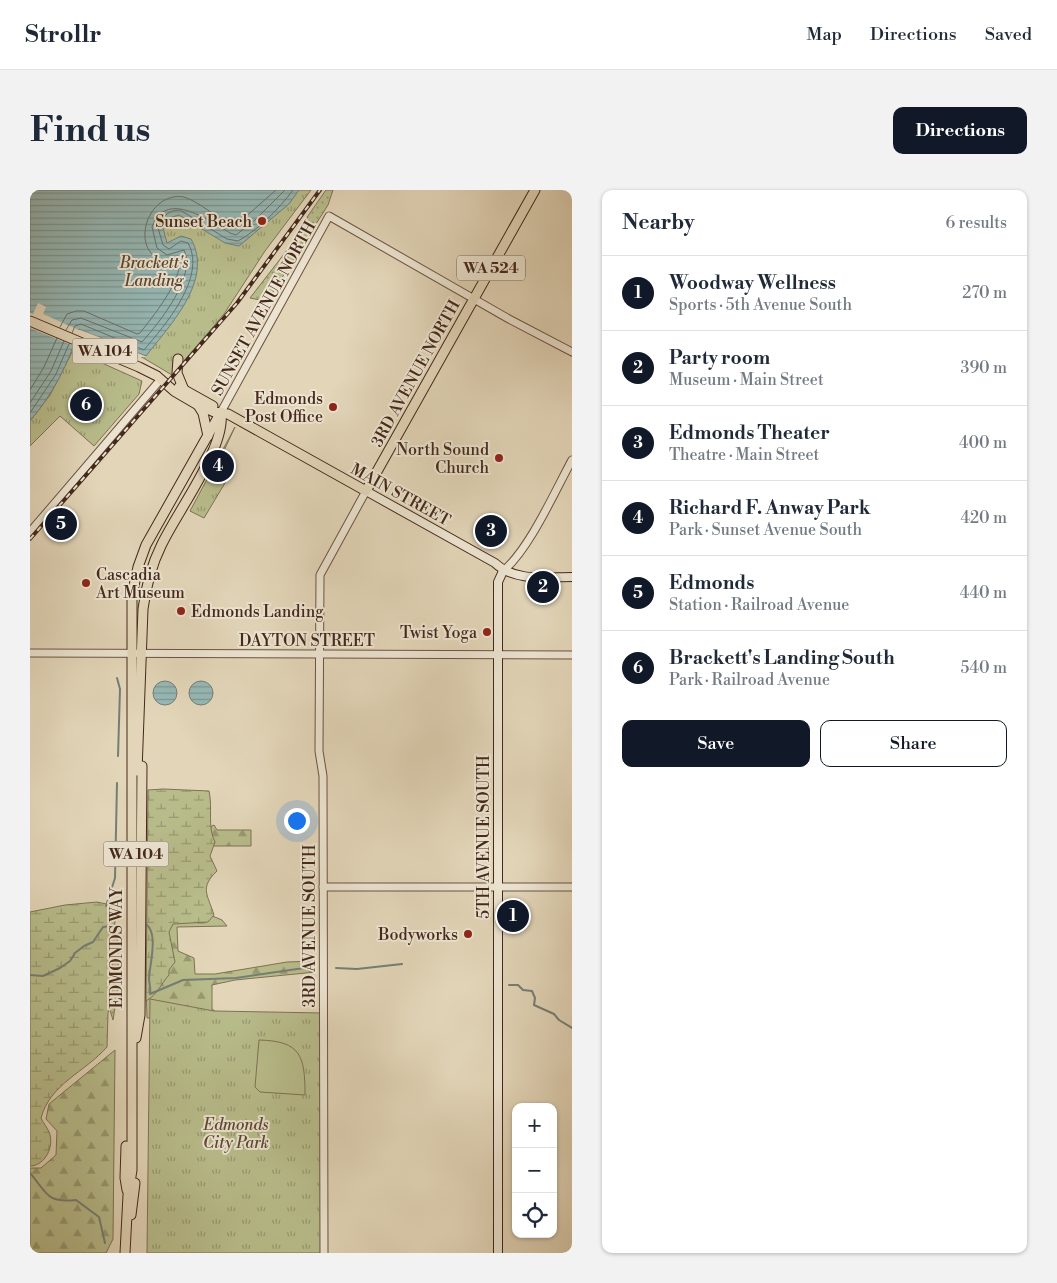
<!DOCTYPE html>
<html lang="en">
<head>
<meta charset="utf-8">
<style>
	body { margin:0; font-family:"Libre Bodoni",serif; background:#f2f2f3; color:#1f2937 }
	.controls { position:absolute; right:15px; bottom:15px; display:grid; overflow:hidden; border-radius:10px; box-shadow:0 1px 4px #0004 }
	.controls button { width:45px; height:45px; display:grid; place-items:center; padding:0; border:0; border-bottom:1px solid #e0e1e3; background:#fff; color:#1f2937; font:25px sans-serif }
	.you { position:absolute; left:266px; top:630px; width:18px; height:18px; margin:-12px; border:4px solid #fff; border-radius:50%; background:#1a73e8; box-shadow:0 0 0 8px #1a73e833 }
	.badge { display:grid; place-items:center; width:32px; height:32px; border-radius:50%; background:#111827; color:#fff; font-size:16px; font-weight:700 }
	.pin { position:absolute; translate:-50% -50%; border:2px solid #fff; box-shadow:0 1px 5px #0006 }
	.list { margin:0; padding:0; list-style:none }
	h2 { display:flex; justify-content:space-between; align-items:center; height:65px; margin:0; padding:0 20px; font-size:21px }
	h2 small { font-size:16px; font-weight:400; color:#747a83 }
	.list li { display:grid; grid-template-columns:32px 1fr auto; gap:15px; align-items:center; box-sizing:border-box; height:75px; padding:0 20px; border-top:1px solid #e0e1e3 }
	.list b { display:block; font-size:19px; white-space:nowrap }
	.list p { margin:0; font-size:16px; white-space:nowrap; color:#747a83 }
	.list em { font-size:16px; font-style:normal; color:#747a83 }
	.actions { display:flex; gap:10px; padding:15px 20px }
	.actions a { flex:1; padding:11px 0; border:1px solid #111827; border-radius:10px; text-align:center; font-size:18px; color:#111827 }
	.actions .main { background:#111827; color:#fff }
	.icon { flex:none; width:28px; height:28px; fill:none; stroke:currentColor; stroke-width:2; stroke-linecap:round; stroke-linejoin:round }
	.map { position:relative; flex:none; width:542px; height:1063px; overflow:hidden; border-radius:10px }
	header { display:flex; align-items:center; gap:30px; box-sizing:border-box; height:70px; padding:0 25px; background:#fff; border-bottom:1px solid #e0e1e3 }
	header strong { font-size:24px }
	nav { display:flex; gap:28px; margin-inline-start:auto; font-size:18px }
	.intro { display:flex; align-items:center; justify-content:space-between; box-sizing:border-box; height:120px; padding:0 30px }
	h1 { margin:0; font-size:35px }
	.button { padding:12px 22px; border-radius:10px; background:#111827; color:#fff; font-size:18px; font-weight:700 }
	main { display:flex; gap:30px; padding:0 30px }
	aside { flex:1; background:#fff; border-radius:10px; box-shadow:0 1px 4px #0004 }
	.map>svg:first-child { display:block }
	.grass { fill:url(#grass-dots); stroke:#7e7253 }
	.forest { fill:url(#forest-firs); stroke:#7e7253 }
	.wetland { fill:url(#wetland-marsh); stroke:#7e7253 }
	.park { fill:url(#park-tufts); stroke:#7e7253 }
	.pitch { fill:#b8bc8b; stroke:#7e7253 }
	.water { fill:url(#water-rules); stroke:#757e77 }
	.pier { fill:#e2d5b8 }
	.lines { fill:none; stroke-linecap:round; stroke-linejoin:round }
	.shore { stroke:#6d7068; stroke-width:1 }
	.stream { stroke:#757e77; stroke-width:2 }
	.tertiary-casing { stroke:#6c5342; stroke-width:9 }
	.secondary-casing { stroke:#44281b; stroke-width:10 }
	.primary-casing { stroke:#44281b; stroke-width:11 }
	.tertiary { stroke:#ece4d1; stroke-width:7 }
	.secondary { stroke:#ece4d1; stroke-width:8 }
	.primary { stroke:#e2d5b8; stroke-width:9 }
	.rail-casing { stroke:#44281b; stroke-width:4 }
	.rail { stroke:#ece4d1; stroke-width:2; stroke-dasharray:5.5; stroke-linecap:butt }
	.poi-dot { fill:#8f2418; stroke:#ece4d1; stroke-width:2 }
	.labels { text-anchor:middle; stroke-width:4; stroke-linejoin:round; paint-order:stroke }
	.shield { fill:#ece4d1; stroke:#766052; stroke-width:1 }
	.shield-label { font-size:15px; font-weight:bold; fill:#44281b }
	.poi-label { font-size:16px; fill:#44281b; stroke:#ece4d1; text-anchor:end }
	.park-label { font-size:16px; font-style:italic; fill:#5b4631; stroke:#ece4d1 }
	.street-label { font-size:16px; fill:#44281b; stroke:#ece4d1 }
</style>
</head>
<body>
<header>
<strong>Strollr</strong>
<nav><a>Map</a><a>Directions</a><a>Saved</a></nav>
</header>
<div class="intro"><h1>Find us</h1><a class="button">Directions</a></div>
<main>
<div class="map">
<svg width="542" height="1063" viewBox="0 0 542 1063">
	<defs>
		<pattern id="grass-dots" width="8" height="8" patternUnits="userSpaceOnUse" patternTransform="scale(1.25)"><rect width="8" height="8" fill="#b8bc8b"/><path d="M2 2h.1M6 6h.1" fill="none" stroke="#979971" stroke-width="1.8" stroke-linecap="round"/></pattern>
		<pattern id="forest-firs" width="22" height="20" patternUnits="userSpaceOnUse" patternTransform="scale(1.25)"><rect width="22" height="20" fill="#b8bc8b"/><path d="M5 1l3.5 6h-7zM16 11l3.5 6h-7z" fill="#979971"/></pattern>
		<pattern id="wetland-marsh" width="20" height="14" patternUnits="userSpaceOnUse" patternTransform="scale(1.25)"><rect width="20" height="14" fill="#b8bc8b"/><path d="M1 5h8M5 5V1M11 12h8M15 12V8" fill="none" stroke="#979971"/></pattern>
		<pattern id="park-tufts" width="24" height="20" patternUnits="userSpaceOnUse" patternTransform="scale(1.25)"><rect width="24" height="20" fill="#b8bc8b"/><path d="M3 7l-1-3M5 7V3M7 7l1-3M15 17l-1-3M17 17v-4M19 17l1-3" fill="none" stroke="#979971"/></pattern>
		<pattern id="water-rules" width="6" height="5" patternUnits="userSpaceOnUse" patternTransform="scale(1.25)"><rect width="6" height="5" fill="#96b8b5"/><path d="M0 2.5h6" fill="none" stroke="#7c9692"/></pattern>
	</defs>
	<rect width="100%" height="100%" fill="#e2d5b8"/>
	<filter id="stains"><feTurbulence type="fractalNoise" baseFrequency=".004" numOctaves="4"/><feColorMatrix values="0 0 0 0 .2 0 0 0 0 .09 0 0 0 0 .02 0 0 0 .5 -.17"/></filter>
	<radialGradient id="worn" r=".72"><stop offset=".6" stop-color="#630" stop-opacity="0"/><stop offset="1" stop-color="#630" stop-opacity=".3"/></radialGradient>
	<g class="grass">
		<path d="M296 0H303L298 15 241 105 235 111 220 108 268 46 273 33Z"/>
		<path d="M78 743 87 744 89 792 83 830 75 804Z"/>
	</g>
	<g class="forest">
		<path d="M184 635 187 640H221V656H181L176 639Z"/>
		<path d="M180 725 192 730 197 736 147 737 148 761 164 768 165 784H185L257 772 285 771 286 782 205 790 182 795V819L191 826 117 828 115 764 119 747 137 728Z"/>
		<path d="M85 860 83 1049 76 1063H0V978H11L26 965 27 941 16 929 19 914Z"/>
	</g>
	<g class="wetland">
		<path d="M133 599 179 601C183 619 177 636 185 652L180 666 187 681C169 698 178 705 184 725L178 732 143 734 139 742 145 772 139 780V785C130 795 128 804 116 811L118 600Z"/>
		<path d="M67 712 81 715 84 720 85 732 79 757 85 790 78 823 77 857C55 882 20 894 11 928 13 933 17 937 19 942 25 956 15 976 0 976V722L35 715Z"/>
	</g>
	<g class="park">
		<path d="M0 0H281L235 61 194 124 142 185 100 160Z"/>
		<path d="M43 160 112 191 109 204 64 256 30 226 0 256V231L20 205Z"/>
		<path d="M205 237 191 267 196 270 188 282 198 288 174 328 160 321Z"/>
		<path d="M120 809 184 821 293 823V1063H117Z"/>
	</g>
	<path class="pitch" d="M229 850C271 851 275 866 275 905L230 902 225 897Z"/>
	<g class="water">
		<path d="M0 0H269L259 14 209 56 195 53 149 25 139 28 133 38 137 53 151 46 161 49C184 90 140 135 116 166L49 139C39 173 23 204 0 231Z"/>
		<circle cx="171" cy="503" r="12"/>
		<circle cx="135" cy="503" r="12"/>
	</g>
	<path class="pier" d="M8 113 16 117 13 124 89 158 49 139 117 167H107L50 142 46 157 0 138V123L3 124Z"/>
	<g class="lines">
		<g class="shore">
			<path d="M30 137 37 124 46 121H54L107 144 110 143C121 129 155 87 148 71 95 77 112 0 154 7 170 12 188 29 204 37L246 0"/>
			<path d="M36 140 42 130 51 128 112 152C129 133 167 86 154 60L137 65 127 58 122 37C135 0 176 28 200 43L206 45 225 30 255 0"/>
			<path d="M42 143 45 136 51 134 114 160C135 135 177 87 158 53L151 51 139 59 133 55 128 38C132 27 138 20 150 20L197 49 208 51C228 40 249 19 263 0"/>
			<path d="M0 200 14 177 27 148"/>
			<path d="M0 213 21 181 34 151"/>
			<path d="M0 223 26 184 39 154"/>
		</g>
		<g class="stream">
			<path d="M87 488 90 499 88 566"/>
			<path d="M76 716 85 688 87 593"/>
			<path d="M117 735C128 744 120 774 119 788 119 793 121 798 120 804L153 790 206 788 281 777"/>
			<path d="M306 778 327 779 372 774"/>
			<path d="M0 785 13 786 30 778 40 771 45 763 54 756 63 752 73 737 88 735"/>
			<path d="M479 795H488L493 800 502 801 505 808 504 815 524 824 529 830 542 838"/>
			<path d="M0 983C18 1004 16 1013 46 1010L69 1027 75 1053"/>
		</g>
		<g class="tertiary-casing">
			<g id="tertiary">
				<path d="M191 222 299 26 479 129 542 162"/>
				<path d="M0 342 131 189"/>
				<path d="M473 381C499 360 525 301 542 270"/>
				<path d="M0 463 542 465"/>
				<path d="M293 697H542"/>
				<path d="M294 1063 293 586 289 561 290 385 336 301"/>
			</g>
		</g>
		<g class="secondary-casing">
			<g id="secondary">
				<path d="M336 301 465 373C485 392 516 387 542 387"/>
				<path d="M468 1063V392L473 381"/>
			</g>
		</g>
		<g class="primary-casing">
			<g id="primary">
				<path d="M0 131 109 177 127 186 144 201 168 215 184 222 198 224 336 301 505 0"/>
				<path d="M148 169 147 183 154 200"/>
				<path d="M149 197 183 216"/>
				<path d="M168 215 173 223 178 246"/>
				<path d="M107 581 113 419C116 397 121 376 131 356 146 323 196 258 191 223"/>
				<path d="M106 848 110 825 112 576"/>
				<path d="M96 956 95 988 97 1000"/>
				<path d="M101 1025 105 993"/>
				<path d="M95 1063 98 1005 102 980V405L108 377 116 355 191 222"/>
			</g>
		</g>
		<use href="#tertiary" class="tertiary"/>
		<use href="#secondary" class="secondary"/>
		<use href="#primary" class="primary"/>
		<g class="rail-casing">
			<path id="rail" d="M0 349 207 113 290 0"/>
		</g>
		<use href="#rail" class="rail"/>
	</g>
	<g class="poi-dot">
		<circle cx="232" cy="31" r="5"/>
		<circle cx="303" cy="217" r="5"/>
		<circle cx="469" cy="268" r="5"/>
		<circle cx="56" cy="393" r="5"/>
		<circle cx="151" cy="421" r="5"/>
		<circle cx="457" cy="442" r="5"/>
		<circle cx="438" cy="744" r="5"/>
	</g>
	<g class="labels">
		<g class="shield">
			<rect x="427" y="65.5" width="68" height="25" rx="4"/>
			<rect x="42.5" y="148.5" width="65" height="25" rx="4"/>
			<rect x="73.5" y="651.5" width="65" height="25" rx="4"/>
		</g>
		<g class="shield-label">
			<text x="461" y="83">WA 524</text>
			<text x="75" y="166">WA 104</text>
			<text x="106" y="669">WA 104</text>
		</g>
		<g class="poi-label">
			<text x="222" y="37">Sunset Beach</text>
			<text x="293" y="214">Edmonds<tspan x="293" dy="18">Post Office</tspan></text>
			<text x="459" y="265">North Sound<tspan x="459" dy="18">Church</tspan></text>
			<text x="66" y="390" text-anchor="start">Cascadia<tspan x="66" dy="18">Art Museum</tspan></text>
			<text x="161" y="427" text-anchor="start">Edmonds Landing</text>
			<text x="447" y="448">Twist Yoga</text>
			<text x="428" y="750">Bodyworks</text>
		</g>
		<g class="park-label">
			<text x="124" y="78">Brackett's<tspan x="124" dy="18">Landing</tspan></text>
			<text x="206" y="940">Edmonds<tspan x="206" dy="18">City Park</tspan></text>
		</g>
		<g class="street-label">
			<text transform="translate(233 118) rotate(-61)" y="6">SUNSET AVENUE NORTH</text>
			<text transform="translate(385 183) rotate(-61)" y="6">3RD AVENUE NORTH</text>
			<text transform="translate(371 304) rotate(29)" y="6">MAIN STREET</text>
			<text x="277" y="456">DAYTON STREET</text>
			<text transform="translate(453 647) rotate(-90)" y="6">5TH AVENUE SOUTH</text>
			<text transform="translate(279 736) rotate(-90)" y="6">3RD AVENUE SOUTH</text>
			<text transform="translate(86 758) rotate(-90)" y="6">EDMONDS WAY</text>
		</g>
	</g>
	<rect width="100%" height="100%" filter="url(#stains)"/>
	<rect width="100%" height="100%" fill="url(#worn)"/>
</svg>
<div class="controls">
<button>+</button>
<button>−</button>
<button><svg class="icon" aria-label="locate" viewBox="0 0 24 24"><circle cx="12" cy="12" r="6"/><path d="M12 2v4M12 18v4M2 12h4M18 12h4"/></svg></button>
</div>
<div class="you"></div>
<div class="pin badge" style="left:483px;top:726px">1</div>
<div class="pin badge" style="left:513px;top:397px">2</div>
<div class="pin badge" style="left:461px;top:341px">3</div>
<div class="pin badge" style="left:188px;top:276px">4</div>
<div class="pin badge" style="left:31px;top:334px">5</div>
<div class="pin badge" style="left:56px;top:215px">6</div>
</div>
<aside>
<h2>Nearby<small>6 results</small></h2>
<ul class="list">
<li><span class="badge">1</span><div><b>Woodway Wellness</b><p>Sports · 5th Avenue South</p></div><em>270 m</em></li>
<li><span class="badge">2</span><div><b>Party room</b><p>Museum · Main Street</p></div><em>390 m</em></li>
<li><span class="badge">3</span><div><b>Edmonds Theater</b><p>Theatre · Main Street</p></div><em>400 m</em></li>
<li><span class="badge">4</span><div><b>Richard F. Anway Park</b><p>Park · Sunset Avenue South</p></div><em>420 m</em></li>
<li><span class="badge">5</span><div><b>Edmonds</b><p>Station · Railroad Avenue</p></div><em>440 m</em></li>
<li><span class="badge">6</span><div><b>Brackett's Landing South</b><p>Park · Railroad Avenue</p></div><em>540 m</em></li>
</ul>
<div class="actions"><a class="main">Save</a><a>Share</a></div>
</aside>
</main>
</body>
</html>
